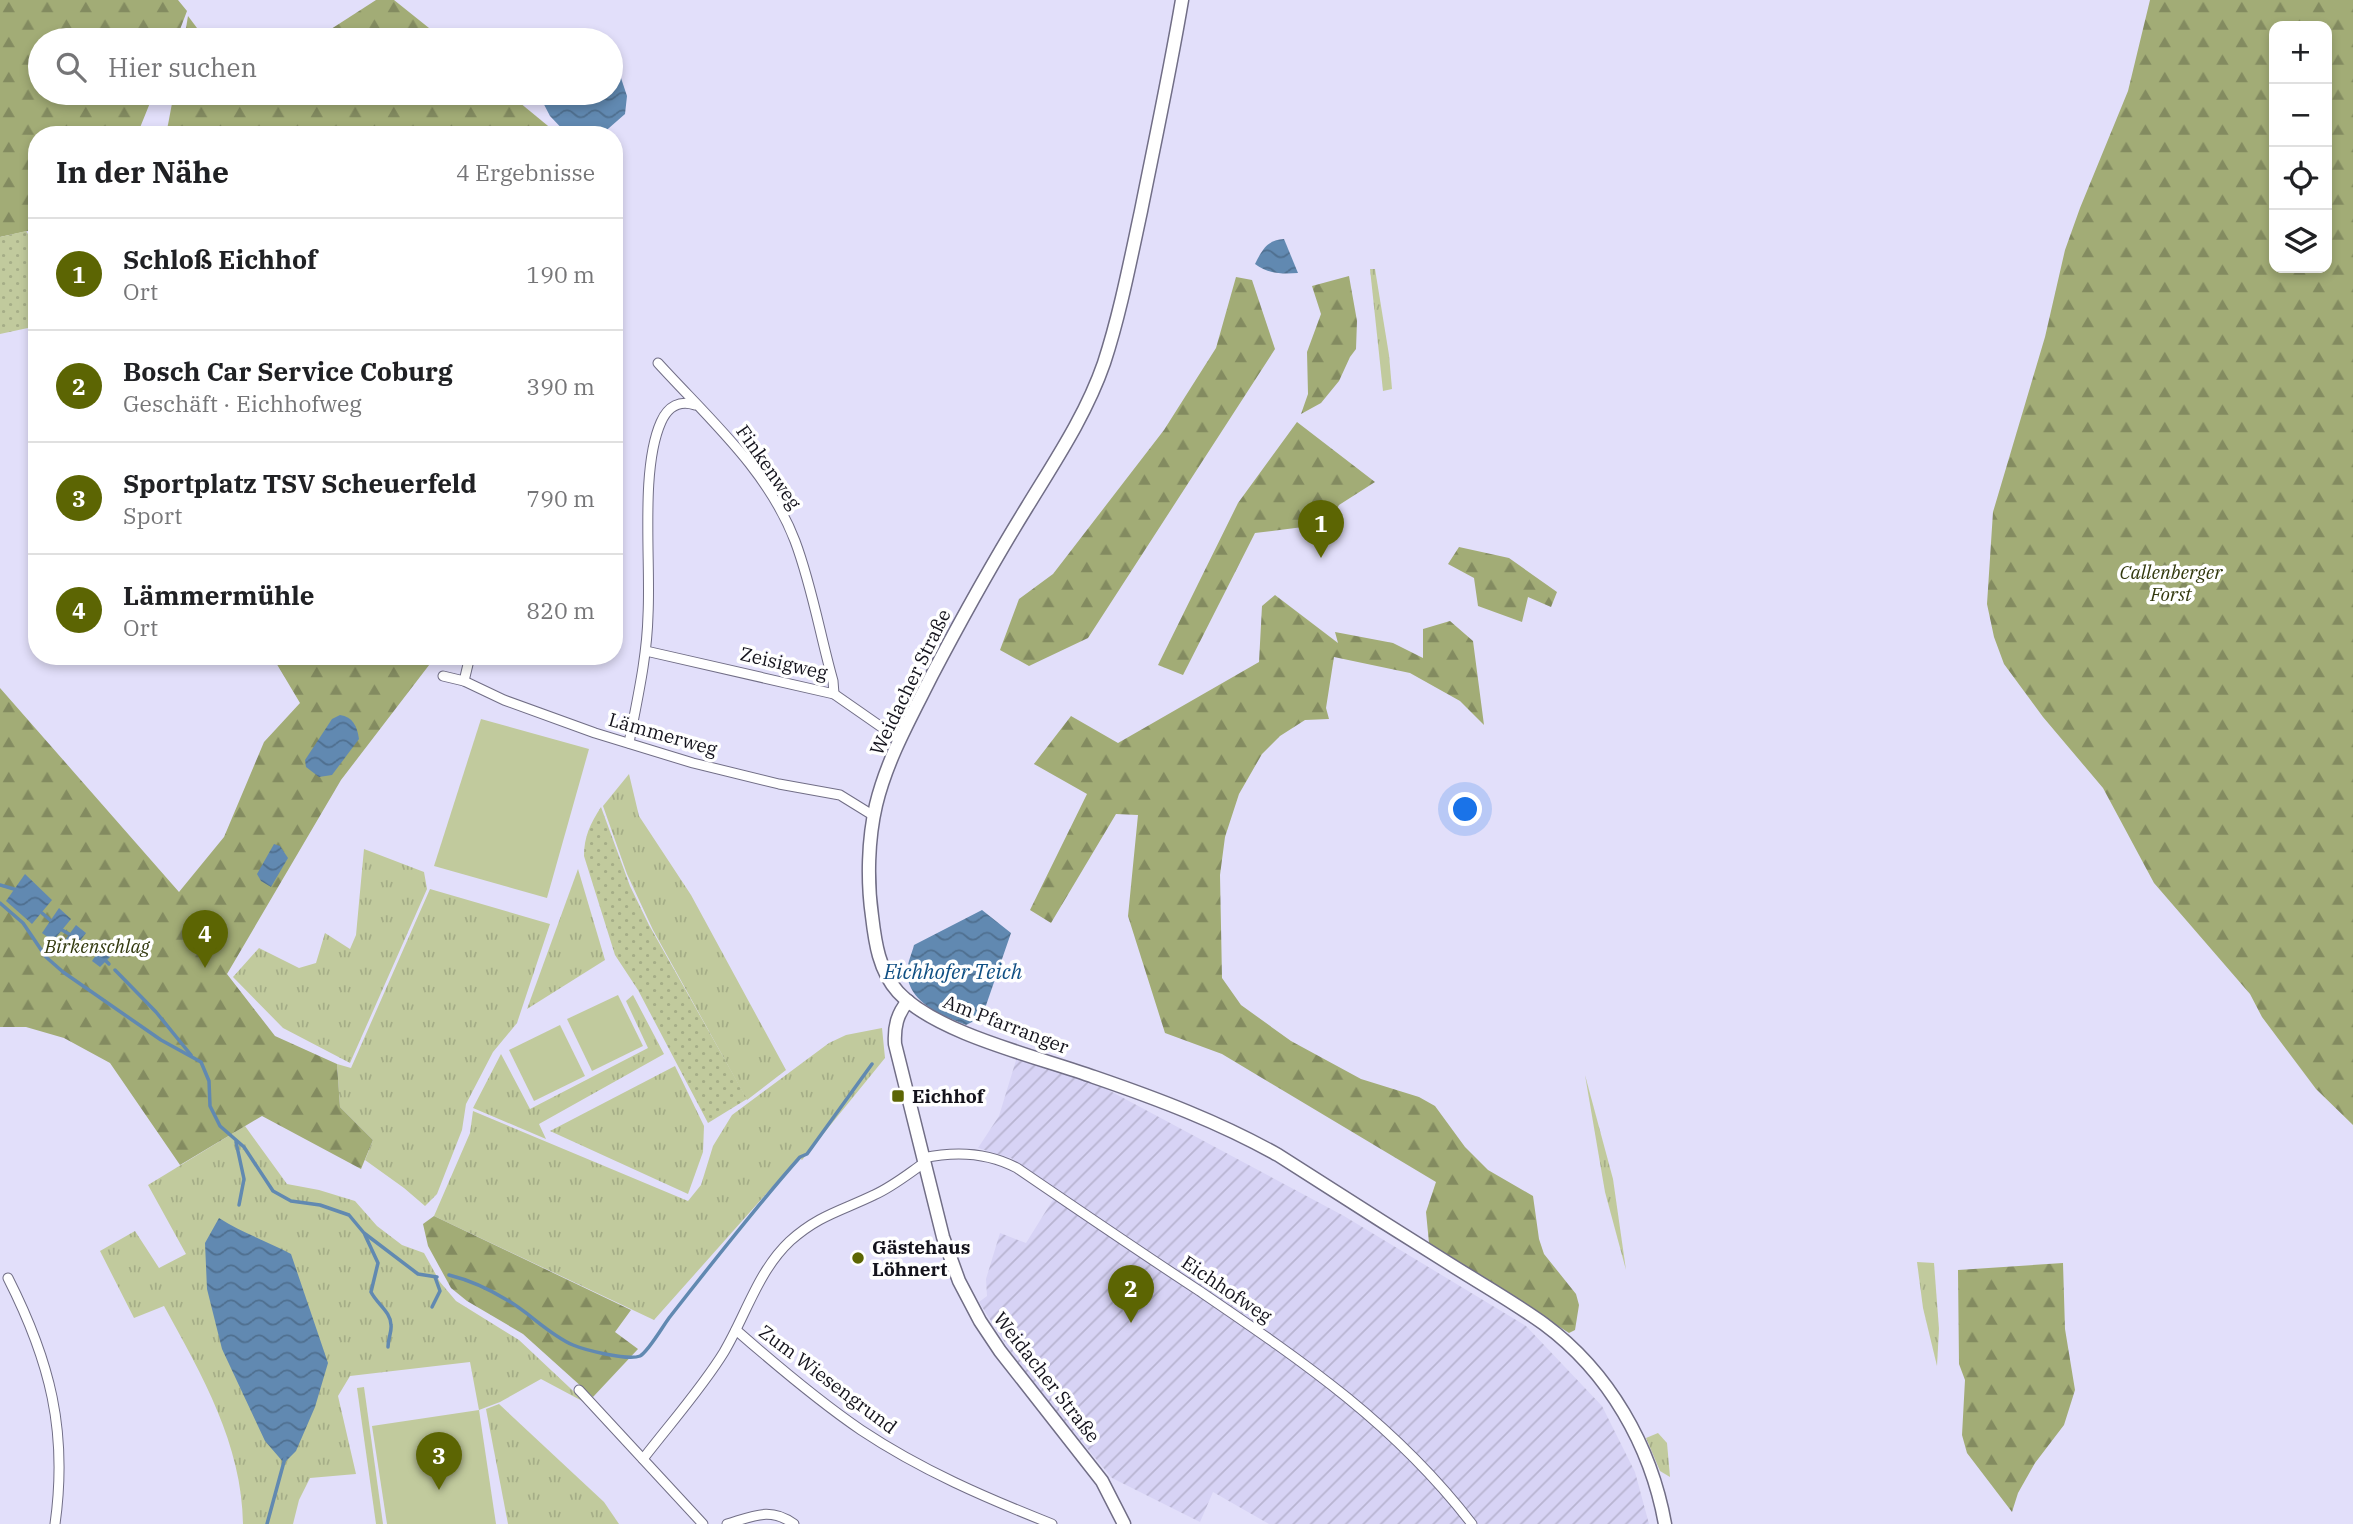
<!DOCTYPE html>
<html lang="de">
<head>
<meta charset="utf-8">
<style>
	body { margin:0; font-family:"IBM Plex Serif",serif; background:#f2f2f2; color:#202124 }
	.controls { position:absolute; right:21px; top:21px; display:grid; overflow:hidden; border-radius:14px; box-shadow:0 4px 10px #0003 }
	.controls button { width:63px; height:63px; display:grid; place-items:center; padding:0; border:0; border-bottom:2px solid #e0e0e0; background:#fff; color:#202124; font:35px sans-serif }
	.you { position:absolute; left:1466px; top:810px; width:24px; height:24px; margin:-18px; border:5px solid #fff; border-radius:50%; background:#1a73e8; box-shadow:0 0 0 10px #1a73e833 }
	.badge { display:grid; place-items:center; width:46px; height:46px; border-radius:50%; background:#5c6503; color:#fff; font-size:23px; font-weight:700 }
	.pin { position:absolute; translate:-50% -58px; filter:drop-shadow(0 2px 4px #0008) }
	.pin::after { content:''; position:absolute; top:37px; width:24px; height:21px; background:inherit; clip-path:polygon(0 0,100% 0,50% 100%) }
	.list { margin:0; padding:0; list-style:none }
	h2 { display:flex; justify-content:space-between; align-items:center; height:91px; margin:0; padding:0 28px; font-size:30px }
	h2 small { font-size:23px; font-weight:400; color:#757577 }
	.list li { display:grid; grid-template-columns:46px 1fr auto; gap:21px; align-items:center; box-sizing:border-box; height:112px; padding:0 28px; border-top:2px solid #e0e0e0 }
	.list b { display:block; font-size:26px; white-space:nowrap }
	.list p { margin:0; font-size:23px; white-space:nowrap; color:#757577 }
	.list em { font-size:23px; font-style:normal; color:#757577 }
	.icon { flex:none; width:38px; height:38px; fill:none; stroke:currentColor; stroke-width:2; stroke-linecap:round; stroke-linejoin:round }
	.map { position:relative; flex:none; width:2353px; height:1524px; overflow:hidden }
	.search { position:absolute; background:#fff; box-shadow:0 4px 10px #0003; left:28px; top:28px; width:595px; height:77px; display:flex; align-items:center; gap:18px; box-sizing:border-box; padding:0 24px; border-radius:38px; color:#757577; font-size:26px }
	.panel { position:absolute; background:#fff; box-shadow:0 4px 10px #0003; left:28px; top:126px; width:595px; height:539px; border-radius:28px }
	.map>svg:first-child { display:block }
	.industrial { fill:url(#industrial-furrows) }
	.grass { fill:url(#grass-tufts) }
	.forest { fill:url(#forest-firs); fill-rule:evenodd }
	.park { fill:url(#park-dots) }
	.pitch { fill:#c1ca9d }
	.water { fill:url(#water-waves) }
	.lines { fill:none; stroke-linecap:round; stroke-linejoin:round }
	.stream { stroke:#6189b1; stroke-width:3.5 }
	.street-casing { stroke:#716e86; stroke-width:11 }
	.secondary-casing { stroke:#716e86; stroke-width:15 }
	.street { stroke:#fff; stroke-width:9 }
	.secondary { stroke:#fff; stroke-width:12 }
	.poi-dot { fill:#5c6503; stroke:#fff; stroke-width:2.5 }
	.labels { text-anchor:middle; stroke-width:7; stroke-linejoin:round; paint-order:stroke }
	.street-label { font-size:19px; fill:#14131c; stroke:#fff }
	.park-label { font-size:19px; font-style:italic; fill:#32390e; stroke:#fff }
	.poi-label { font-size:19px; font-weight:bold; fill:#14131c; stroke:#fff; text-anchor:start }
	.water-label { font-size:21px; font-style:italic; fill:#105084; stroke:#fff }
</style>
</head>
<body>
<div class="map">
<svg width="2353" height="1524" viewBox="0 0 2353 1524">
	<defs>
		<pattern id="industrial-furrows" width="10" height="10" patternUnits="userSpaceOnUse" patternTransform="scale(1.75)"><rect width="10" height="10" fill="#d7d3f5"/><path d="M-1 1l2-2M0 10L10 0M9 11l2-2" fill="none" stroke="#b8b4d1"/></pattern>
		<pattern id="grass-tufts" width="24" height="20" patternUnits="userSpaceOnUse" patternTransform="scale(1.75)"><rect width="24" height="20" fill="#c1ca9d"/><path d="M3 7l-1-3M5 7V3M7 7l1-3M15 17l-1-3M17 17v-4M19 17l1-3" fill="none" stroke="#a5ad87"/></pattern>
		<pattern id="forest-firs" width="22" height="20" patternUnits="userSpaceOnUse" patternTransform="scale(1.75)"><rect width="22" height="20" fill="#a2ac76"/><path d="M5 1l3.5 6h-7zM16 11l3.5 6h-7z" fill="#838b60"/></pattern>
		<pattern id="park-dots" width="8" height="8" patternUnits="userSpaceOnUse" patternTransform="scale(1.75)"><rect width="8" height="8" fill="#c1ca9d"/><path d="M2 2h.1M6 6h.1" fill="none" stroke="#a5ad87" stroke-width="1.8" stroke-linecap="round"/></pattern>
		<pattern id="water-waves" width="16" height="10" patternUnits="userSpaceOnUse" patternTransform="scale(1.75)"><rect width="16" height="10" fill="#6189b1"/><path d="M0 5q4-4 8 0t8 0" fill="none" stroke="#4f6f8f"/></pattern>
	</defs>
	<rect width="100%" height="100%" fill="#e2dffa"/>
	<path class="industrial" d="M1017 1057 1099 1085 1344 1216 1526 1326 1602 1406 1635 1472 1649 1524H1269L1213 1492 1200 1522 1112 1478 1024 1373 979 1302 987 1296 986 1279 1000 1233 1026 1243 1059 1190 1011 1158 978 1148 999 1116Z"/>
	<g class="grass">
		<path d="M1370 269H1375L1389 355 1392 389 1383 391Z"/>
		<path d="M629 774 639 816 691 895 786 1070 747 1100 653 930 627 874 603 806Z"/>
		<path d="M364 849 424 872 427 889 350 1063 283 1028 233 977 259 948 299 968 316 963 325 933 350 949 356 935Z"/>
		<path d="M578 869 605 960 527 1009Z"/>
		<path d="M430 889 550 924 517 1023 493 1052 466 1104 462 1130 437 1194 425 1206 404 1188 365 1160 373 1140 340 1107 337 1064 351 1068Z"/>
		<path d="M633 995 664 1054 539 1124 546 1139 473 1108 501 1054 530 1109 648 1048 626 1001Z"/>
		<path d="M882 1028 885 1058 802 1160 799 1157 654 1320 434 1216 470 1133 473 1111 688 1201 701 1185 713 1146 732 1115 829 1043 846 1035Z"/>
		<path d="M675 1066 704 1126 703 1152 688 1194 550 1131Z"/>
		<path d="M1585 1075 1613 1179 1626 1270 1605 1192Z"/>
		<path d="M245 1126 287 1184 319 1190 355 1201 377 1226 402 1245 424 1253 440 1282 456 1301 519 1340 586 1403 541 1379 500 1402 479 1410 470 1362 350 1376 338 1396 356 1474 310 1478 299 1500 293 1524H243C242 1444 202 1375 164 1306L134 1318 100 1251 135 1231 159 1268 186 1254 148 1185Z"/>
		<path d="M1917 1262 1934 1263 1939 1329 1937 1366 1923 1308Z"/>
		<path d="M499 1404 604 1502 619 1524H508L486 1409Z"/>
		<path d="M1658 1433 1667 1443 1670 1477 1660 1471 1646 1438Z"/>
	</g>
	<g class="forest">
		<path d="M0 0H178L187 11 176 40H40V93H154L137 135H37V229L0 237Z"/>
		<path d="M376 0H394L444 40H314Z"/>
		<path d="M2150 0H2353V1125L2316 1089 2262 1017 2250 994 2154 883 2103 788 2043 717 2004 664 1994 637 1987 604 1993 512 2045 337 2065 250 2080 208 2128 91ZM2274 26H2327V268H2274Z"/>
		<path d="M188 16 206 40H184Z"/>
		<path d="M174 93H508L559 135H166Z"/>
		<path d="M1349 276 1357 321 1356 349 1350 357 1339 381 1321 403 1301 414 1308 394 1307 352 1321 314 1312 286Z"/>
		<path d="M1236 277 1252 280 1275 349 1088 638 1029 666 1000 650 1019 599 1053 574 1164 430 1216 348Z"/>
		<path d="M1297 422 1375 482 1339 505 1326 529 1303 527 1255 533 1183 675 1158 665 1238 503Z"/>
		<path d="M1459 547 1509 558 1557 592 1551 607 1528 597 1522 622 1478 606 1474 578 1448 564Z"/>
		<path d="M1275 595 1338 643 1335 632 1393 643 1423 658V629L1450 621 1473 641 1484 725 1460 701 1410 673 1334 657 1326 708 1329 719 1305 720 1280 736 1262 754 1239 794 1225 837 1220 875 1222 978 1241 1005 1291 1041 1361 1079 1419 1097 1435 1106 1465 1147 1488 1170 1533 1196 1539 1239 1544 1254 1576 1294 1579 1305 1575 1330 1569 1333 1429 1243 1426 1212 1436 1182 1222 1054 1165 1033 1128 916 1138 815 1116 814 1051 923 1030 910 1087 794 1034 764 1071 716 1118 743 1259 662 1262 606Z"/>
		<path d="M272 656H436L341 780 227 974 275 1036 337 1064 340 1107 373 1140 361 1169 262 1116 180 1165 110 1063 64 1038 26 1027H0V688L179 892 224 837 264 742 300 703Z"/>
		<path d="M434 1216 631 1310 615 1332 638 1349 593 1397 523 1334 467 1301 451 1288 428 1246 423 1224Z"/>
		<path d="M2063 1263 2065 1329 2075 1390 2064 1425 2035 1463 2018 1493 2012 1512 1967 1453 1962 1435 1965 1380 1959 1364 1958 1270Z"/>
	</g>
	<g class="park">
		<path d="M26 231 37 248V326L0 334V237Z"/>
		<path d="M601 807 630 886 649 925 747 1099 708 1123 638 990 615 955 584 856C584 837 590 824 601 807Z"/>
	</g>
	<g class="pitch">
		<path d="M481 719 589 749 547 898 434 866Z"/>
		<path d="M618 995 643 1046 592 1071 567 1019Z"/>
		<path d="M560 1025 585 1076 534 1101 509 1050Z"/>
		<path d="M364 1387 383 1524H376L357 1388Z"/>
		<path d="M479 1410 496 1524H387L372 1426Z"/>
	</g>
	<g class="water">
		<path d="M611 66H617L627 96 625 114 601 135H568L550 116 538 93H611Z"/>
		<path d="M1284 239 1298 273C1283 274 1268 274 1255 264 1262 250 1267 240 1284 239Z"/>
		<path d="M340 715C353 717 357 726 359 739L332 775 319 777 306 767 305 760 332 719Z"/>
		<path d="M274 844 280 846 288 858 271 887 261 881 257 874Z"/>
		<path d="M25 874 52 900 32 924 6 901Z"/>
		<path d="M59 908 71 919 53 941 42 933Z"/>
		<path d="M982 910 1011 933 982 1017 966 1025C943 1016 908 1003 907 972 907 964 912 953 914 945Z"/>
		<path d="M76 925 86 933 72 951 62 944Z"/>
		<path d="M102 946 112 955 100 967 92 961Z"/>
		<path d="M219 1218C242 1233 267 1241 291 1254L328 1363 315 1407 296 1451 284 1463 265 1441 222 1349 207 1289 205 1243Z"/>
	</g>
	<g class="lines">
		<g class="stream">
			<path d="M0 885 14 889"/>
			<path d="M0 903 23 923 46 957 63 972 161 1040 201 1062 209 1081 210 1106 220 1126 244 1147 273 1191 291 1201 320 1205 349 1215 364 1233 418 1274 437 1277"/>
			<path d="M42 913 50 920"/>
			<path d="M62 930 69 934"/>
			<path d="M79 942 97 954"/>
			<path d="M106 961 109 964"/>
			<path d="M115 970 156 1012 191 1055"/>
			<path d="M236 1142 244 1179 239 1205"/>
			<path d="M365 1235 378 1263 371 1292C377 1304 391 1312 391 1325 392 1332 388 1338 388 1347"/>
			<path d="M449 1275C469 1280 489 1289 507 1300 530 1313 548 1334 573 1345 585 1350 628 1361 640 1356 648 1352 663 1326 669 1318 712 1263 754 1209 800 1157L807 1154 872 1064"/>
			<path d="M432 1307 440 1291 435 1277"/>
			<path d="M267 1524 285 1458"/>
		</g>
		<g class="street-casing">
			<g id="street">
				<path d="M658 363C708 418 768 470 795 541 812 586 820 635 833 681L834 694"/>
				<path d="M646 651 834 694 900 740"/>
				<path d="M443 676 464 681 504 700 595 733 693 763 779 784 840 795 874 816"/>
				<path d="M464 681 470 656"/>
				<path d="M629 743C637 700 647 658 648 615 651 561 640 469 661 422 668 406 680 400 695 405"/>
				<path d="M923 1158C955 1151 987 1152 1017 1168 1077 1209 1137 1250 1198 1290 1302 1361 1394 1423 1472 1524"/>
				<path d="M8 1278C50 1361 68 1431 55 1524"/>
				<path d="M736 1330C776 1365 817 1400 861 1430 921 1470 986 1498 1052 1524"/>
				<path d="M579 1390 703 1524"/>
				<path d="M643 1459C669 1425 702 1388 724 1352 746 1315 758 1271 790 1241 819 1215 841 1211 874 1195 892 1187 908 1174 924 1163"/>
				<path d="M727 1524C754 1516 770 1507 794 1524"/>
			</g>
		</g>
		<g class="secondary-casing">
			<g id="secondary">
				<path d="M1182 0C1170 71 1155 141 1141 211 1130 262 1120 314 1104 363 1086 415 1055 461 1027 507 993 562 962 618 932 675 911 717 887 759 876 805 868 839 867 881 872 916 875 942 879 971 898 992 937 1034 1039 1057 1094 1077 1158 1099 1219 1122 1278 1155 1334 1191 1389 1226 1445 1261 1478 1282 1512 1301 1544 1324 1609 1372 1651 1446 1665 1524"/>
				<path d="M908 1001C897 1014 894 1027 895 1044L943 1237 959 1281 980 1321 1000 1351 1102 1481 1124 1524"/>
			</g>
		</g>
		<use href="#street" class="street"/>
		<use href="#secondary" class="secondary"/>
	</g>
	<g class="poi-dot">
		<rect x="891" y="1089" width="14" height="14" rx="3.5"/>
		<circle cx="858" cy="1258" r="7"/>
	</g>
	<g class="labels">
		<g class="street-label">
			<text transform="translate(769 467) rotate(55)" y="7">Finkenweg</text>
			<text transform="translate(784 663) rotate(13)" y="7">Zeisigweg</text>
			<text transform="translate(910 682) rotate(-64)" y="7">Weidacher Straße</text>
			<text transform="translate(663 734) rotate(16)" y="7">Lämmerweg</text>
			<text transform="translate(1006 1024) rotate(21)" y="7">Am Pfarranger</text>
			<text transform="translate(1227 1289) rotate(34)" y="7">Eichhofweg</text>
			<text transform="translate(1047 1377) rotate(52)" y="7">Weidacher Straße</text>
			<text transform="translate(828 1379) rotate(37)" y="7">Zum Wiesengrund</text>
		</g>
		<g class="park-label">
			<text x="2171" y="579">Callenberger<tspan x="2171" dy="22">Forst</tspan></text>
			<text x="97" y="953">Birkenschlag</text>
		</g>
		<g class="poi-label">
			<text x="912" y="1103">Eichhof</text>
			<text x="872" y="1254">Gästehaus<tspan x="872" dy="22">Löhnert</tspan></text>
		</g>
		<g class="water-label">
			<text x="953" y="979">Eichhofer Teich</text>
		</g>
	</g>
</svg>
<div class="controls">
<button>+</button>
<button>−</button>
<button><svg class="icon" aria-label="locate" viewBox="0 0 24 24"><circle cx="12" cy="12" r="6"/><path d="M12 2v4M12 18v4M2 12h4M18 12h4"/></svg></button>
<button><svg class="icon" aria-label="layers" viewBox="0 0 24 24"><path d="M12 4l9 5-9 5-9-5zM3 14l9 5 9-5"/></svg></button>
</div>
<div class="you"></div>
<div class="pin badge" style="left:1321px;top:558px">1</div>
<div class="pin badge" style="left:1131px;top:1323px">2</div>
<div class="pin badge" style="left:439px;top:1490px">3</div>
<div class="pin badge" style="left:205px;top:968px">4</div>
<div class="search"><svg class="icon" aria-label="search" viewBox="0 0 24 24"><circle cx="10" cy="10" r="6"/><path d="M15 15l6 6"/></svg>Hier suchen</div>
<section class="panel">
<h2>In der Nähe<small>4 Ergebnisse</small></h2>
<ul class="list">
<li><span class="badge">1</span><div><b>Schloß Eichhof</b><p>Ort</p></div><em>190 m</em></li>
<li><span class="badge">2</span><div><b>Bosch Car Service Coburg</b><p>Geschäft · Eichhofweg</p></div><em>390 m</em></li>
<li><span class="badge">3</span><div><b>Sportplatz TSV Scheuerfeld</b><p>Sport</p></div><em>790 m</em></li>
<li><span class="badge">4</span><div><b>Lämmermühle</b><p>Ort</p></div><em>820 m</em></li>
</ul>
</section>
</div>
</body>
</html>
